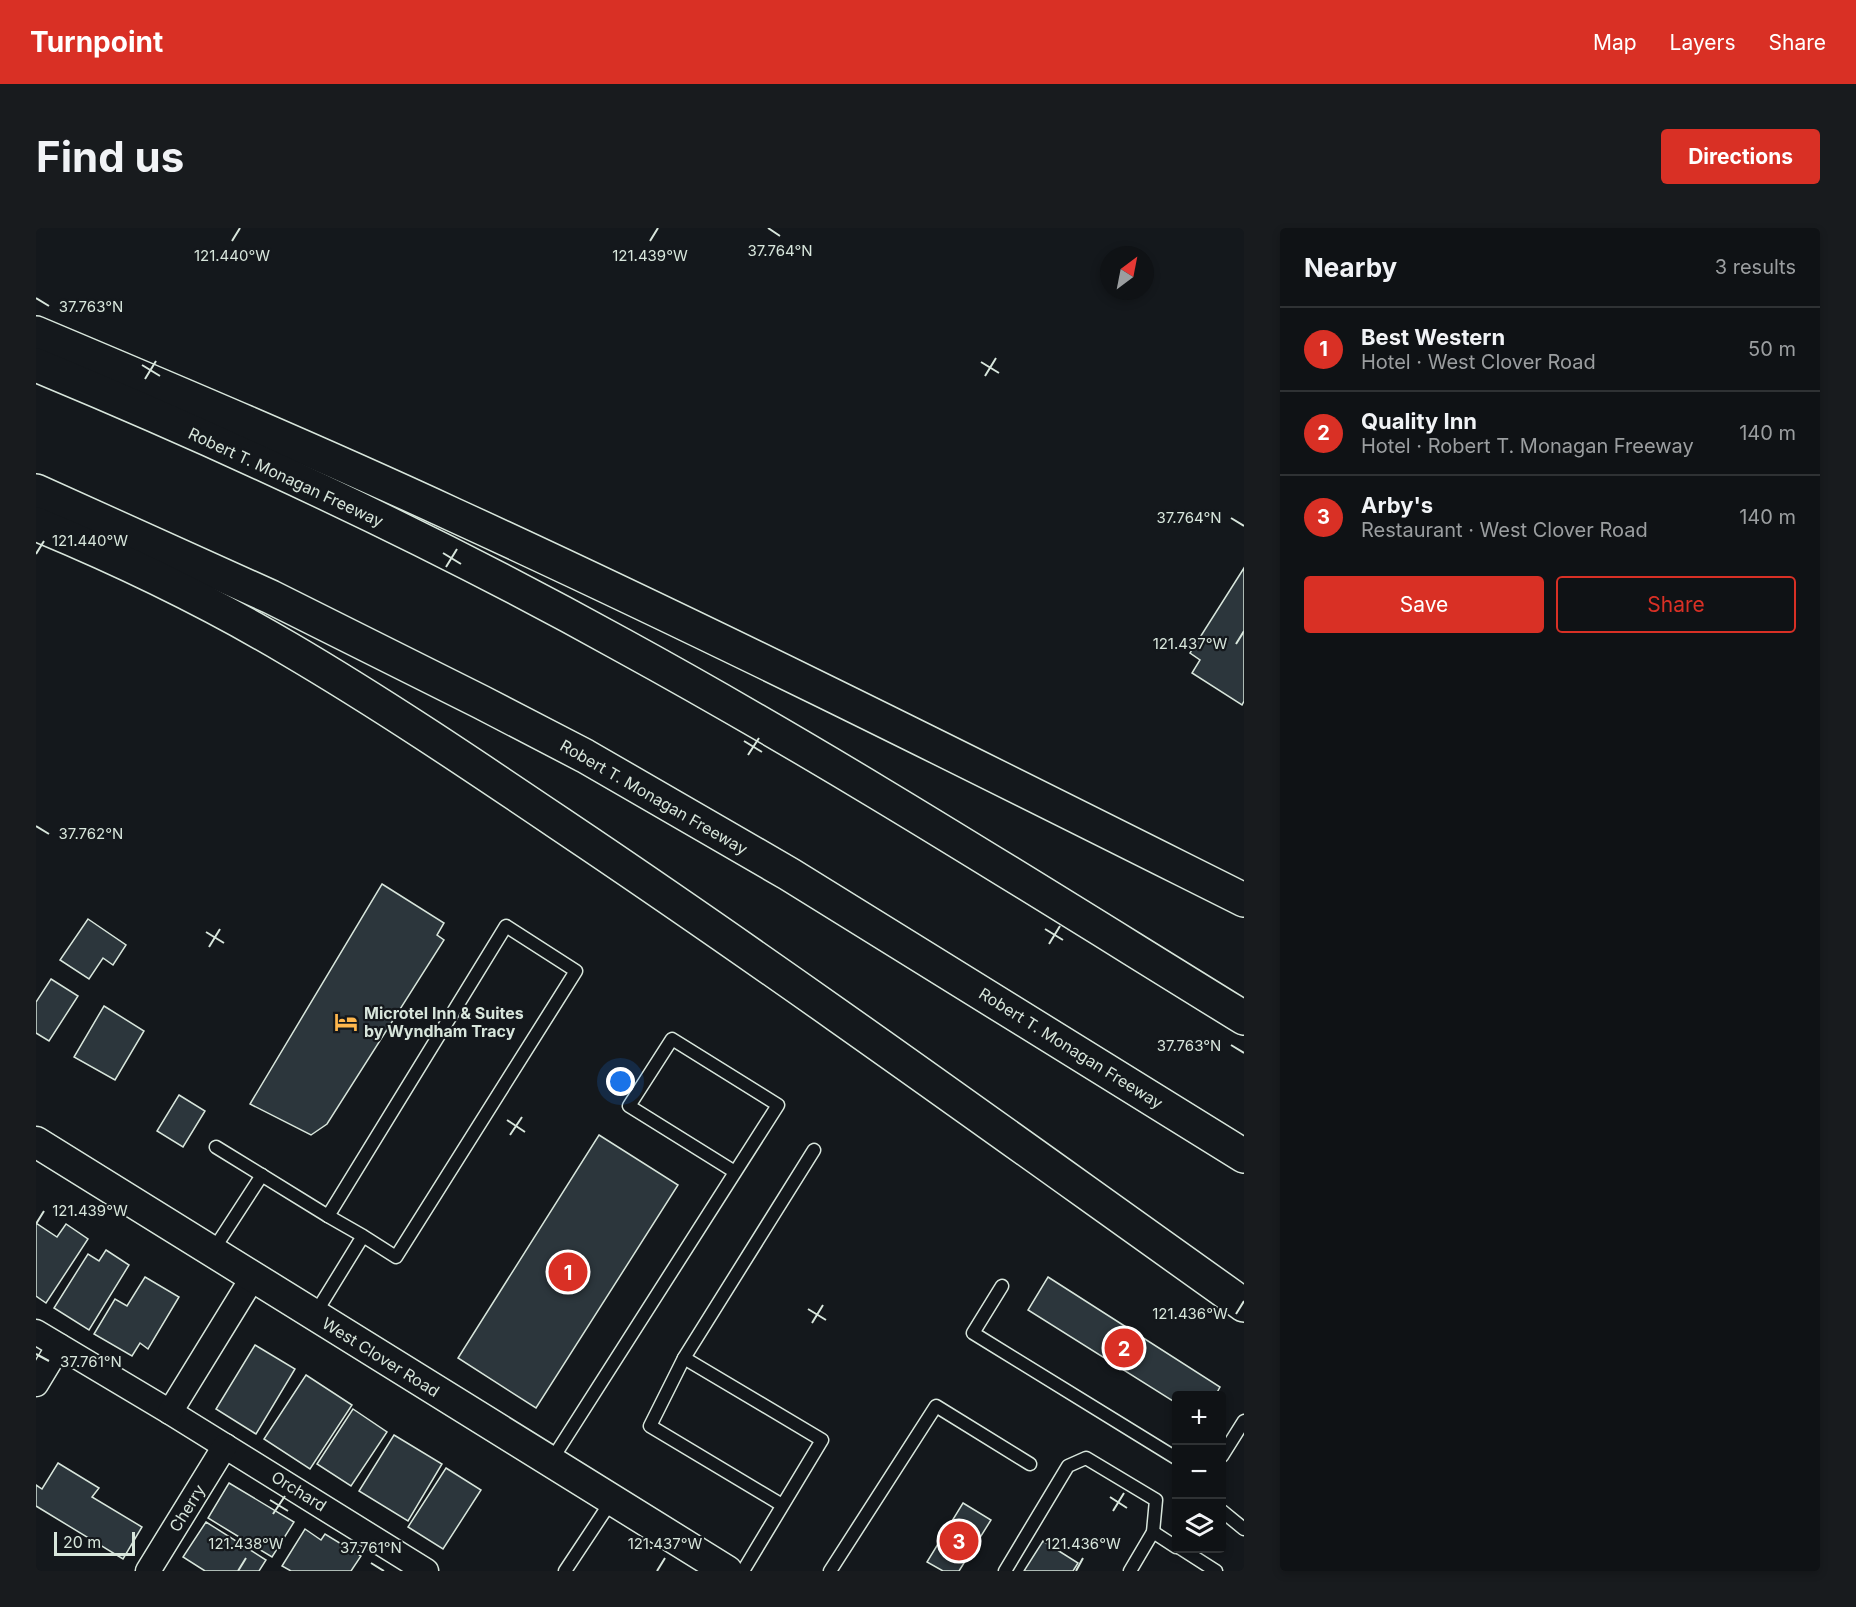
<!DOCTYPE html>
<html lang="en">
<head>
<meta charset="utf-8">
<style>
	body { margin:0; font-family:Inter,sans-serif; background:#181b1e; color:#f1f3f6 }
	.controls { position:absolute; right:18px; bottom:18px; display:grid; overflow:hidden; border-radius:6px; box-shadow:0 3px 9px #0003 }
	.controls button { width:54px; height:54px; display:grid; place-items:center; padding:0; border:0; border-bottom:2px solid #2f3234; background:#0f1215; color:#f1f3f6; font:30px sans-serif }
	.compass { position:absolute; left:1064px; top:18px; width:54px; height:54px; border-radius:50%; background:#0f1215; box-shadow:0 3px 9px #0003; rotate:32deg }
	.scale { position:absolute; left:18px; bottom:15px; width:81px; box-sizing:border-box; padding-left:6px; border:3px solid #d8e6dc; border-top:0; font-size:16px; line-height:21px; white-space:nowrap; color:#d8e6dc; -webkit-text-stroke:4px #14181c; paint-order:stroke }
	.you { position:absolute; left:585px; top:854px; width:21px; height:21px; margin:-15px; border:4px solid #fff; border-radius:50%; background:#1a73e8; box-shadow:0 0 0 9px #1a73e833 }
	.badge { display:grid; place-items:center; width:39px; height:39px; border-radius:50%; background:#d93025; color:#fff; font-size:20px; font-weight:700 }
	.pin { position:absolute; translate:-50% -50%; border:3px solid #fff; box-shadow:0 2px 6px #0006 }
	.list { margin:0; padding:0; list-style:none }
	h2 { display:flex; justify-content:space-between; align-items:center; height:78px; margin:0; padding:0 24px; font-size:26px }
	h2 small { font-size:20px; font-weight:400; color:#9b9ea0 }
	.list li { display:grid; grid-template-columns:39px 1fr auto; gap:18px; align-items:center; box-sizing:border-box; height:84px; padding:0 24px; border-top:2px solid #2f3234 }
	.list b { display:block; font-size:22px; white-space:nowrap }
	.list p { margin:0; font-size:20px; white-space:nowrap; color:#9b9ea0 }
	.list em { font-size:20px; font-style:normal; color:#9b9ea0 }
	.actions { display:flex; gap:12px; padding:18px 24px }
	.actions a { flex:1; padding:14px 0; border:2px solid #d93025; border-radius:6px; text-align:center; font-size:21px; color:#d93025 }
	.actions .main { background:#d93025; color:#fff }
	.icon { flex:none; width:33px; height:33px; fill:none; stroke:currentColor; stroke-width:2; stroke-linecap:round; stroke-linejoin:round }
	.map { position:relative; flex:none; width:1208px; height:1343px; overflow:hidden; border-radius:6px }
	header { display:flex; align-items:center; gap:36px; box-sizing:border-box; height:84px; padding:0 30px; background:#d93025; color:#fff }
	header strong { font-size:28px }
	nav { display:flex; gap:33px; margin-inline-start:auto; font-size:21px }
	.intro { display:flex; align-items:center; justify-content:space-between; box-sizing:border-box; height:144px; padding:0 36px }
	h1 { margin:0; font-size:42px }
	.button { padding:15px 27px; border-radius:6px; background:#d93025; color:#fff; font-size:21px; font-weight:700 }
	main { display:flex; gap:36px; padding:0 36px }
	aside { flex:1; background:#0f1215; border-radius:6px; box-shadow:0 3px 9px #0003 }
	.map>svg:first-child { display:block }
	.building { fill:#2c363c; stroke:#d8e6dc; stroke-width:1.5 }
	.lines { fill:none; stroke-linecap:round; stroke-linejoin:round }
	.service-casing { stroke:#d8e6dc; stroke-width:15 }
	.minor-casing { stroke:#d8e6dc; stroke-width:27 }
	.tertiary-casing { stroke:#d8e6dc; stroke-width:33 }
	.motorway-casing { stroke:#d8e6dc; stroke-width:36 }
	.service { stroke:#14181c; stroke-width:12 }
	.minor { stroke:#14181c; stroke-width:24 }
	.tertiary { stroke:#14181c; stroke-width:30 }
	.motorway { stroke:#14181c; stroke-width:33 }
	.ticks { fill:none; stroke:#d8e6dc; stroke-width:2 }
	.labels { text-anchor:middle; stroke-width:4.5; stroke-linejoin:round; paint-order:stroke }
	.street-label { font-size:16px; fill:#d8e6dc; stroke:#14181c }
	.poi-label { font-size:16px; font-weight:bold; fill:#d8e6dc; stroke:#14181c; text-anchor:start }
	.ticks-label { font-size:15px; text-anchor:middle; fill:#d8e6dc; stroke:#14181c; stroke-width:4.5; stroke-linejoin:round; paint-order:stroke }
</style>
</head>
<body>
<header>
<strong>Turnpoint</strong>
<nav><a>Map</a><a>Layers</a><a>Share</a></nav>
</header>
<div class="intro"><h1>Find us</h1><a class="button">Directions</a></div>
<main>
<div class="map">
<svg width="1208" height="1343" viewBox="0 0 1208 1343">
	<rect width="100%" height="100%" fill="#14181c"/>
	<g class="building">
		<path d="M1208 340V473L1206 477 1156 445 1164 432 1154 425Z"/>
		<path d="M346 656 408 695 401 707 408 712 291 896 275 907 214 876Z"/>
		<path d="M52 691 90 717 77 737 67 730 53 751 24 732Z"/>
		<path d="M15 751 42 768 13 813 0 805V774Z"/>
		<path d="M68 778 108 803 79 852 38 829Z"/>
		<path d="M143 867 169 883 147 919 121 903Z"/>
		<path d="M563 907 642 957 500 1180 422 1130Z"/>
		<path d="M0 995 21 1009 30 996 52 1011 10 1075 0 1068Z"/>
		<path d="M70 1022 93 1037 53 1102 18 1080 52 1026 63 1033Z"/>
		<path d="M109 1049 143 1069 112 1121 104 1115 96 1128 58 1106 79 1071 91 1078Z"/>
		<path d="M1012 1049 1184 1159 1179 1168H1140V1175L992 1082Z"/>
		<path d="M219 1117 259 1141 220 1206 180 1181Z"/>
		<path d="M270 1147 316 1177 274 1241 228 1211Z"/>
		<path d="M317 1181 351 1204 315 1258 281 1236Z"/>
		<path d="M358 1207 406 1236 372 1293 323 1263Z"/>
		<path d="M22 1235 63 1260 56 1269 106 1299 87 1331 0 1278V1257L6 1261Z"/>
		<path d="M410 1240 445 1262 407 1321 372 1299Z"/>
		<path d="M193 1255 258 1294 236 1329 172 1290Z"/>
		<path d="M927 1275 955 1292 923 1343H907L891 1334Z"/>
		<path d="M170 1294 230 1332 223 1343H169L147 1329Z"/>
		<path d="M269 1301 285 1312 289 1306 325 1328 315 1343H255L246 1338Z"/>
		<path d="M1007 1313 1042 1335 1037 1343H988Z"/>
	</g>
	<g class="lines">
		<g class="service-casing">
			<g id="service">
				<path d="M180 919 292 988"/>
				<path d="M176 1024 226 947"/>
				<path d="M966 1058 937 1105 1140 1230"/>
				<path d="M279 1086 327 1008 292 988 470 698 540 743 360 1029 327 1008"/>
				<path d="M648 1130 614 1198 746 1277"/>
				<path d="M1186 1228 1208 1193"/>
				<path d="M515 1233 742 877 636 811 593 878 699 944"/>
				<path d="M1186 1283 1208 1301"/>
				<path d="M1117 1304 1140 1319"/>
				<path d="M1144 1320 1180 1343"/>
				<path d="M529 1343 576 1272"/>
				<path d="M707 1343 786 1212 648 1130 778 922"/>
				<path d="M794 1343 900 1178 994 1236"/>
				<path d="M969 1343 1032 1238 1050 1230 1120 1272 1117 1304 1094 1343"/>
			</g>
		</g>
		<g class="minor-casing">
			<g id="minor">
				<path d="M0 1104 134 1184 390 1343"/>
				<path d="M0 1156 23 1118"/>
				<path d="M134 1184 217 1049"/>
				<path d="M112 1343 189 1218"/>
			</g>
		</g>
		<g class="tertiary-casing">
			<path id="tertiary" d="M0 914 691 1343"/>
		</g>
		<g class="motorway-casing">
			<g id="motorway">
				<path d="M0 105C140 164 280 223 418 287 684 409 946 541 1208 672"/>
				<path d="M0 137C200 220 397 312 586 417 798 533 1002 663 1208 790"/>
				<path d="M0 263 235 369 445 474 549 528 753 646 1208 928"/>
				<path d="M0 296C87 332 172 373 253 421 355 481 453 548 551 614 773 764 990 922 1208 1077"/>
			</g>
		</g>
		<use href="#service" class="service"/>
		<use href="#minor" class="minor"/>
		<use href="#tertiary" class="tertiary"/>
		<use href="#motorway" class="motorway"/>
	</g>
	<path class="ticks" d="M732 0 744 8M196 13 204 0M614 13 622 0M0 70 13 78M945 134 963 145M106 137 124 148M949 148 960 130M109 151 120 133M1195 290 1208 298M407 325 425 336M0 326 8 313M410 339 421 321M1200 416 1208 403M708 513 726 524M712 527 723 510M0 598 13 606M1009 701 1027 712M170 704 188 715M1013 716 1024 698M173 719 184 701M1195 817 1208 825M471 892 489 904M474 907 486 889M0 996 8 983M772 1081 790 1092M1200 1086 1208 1073M776 1095 787 1077M0 1126 13 1133M1074 1269 1091 1280M234 1272 252 1283M1077 1283 1088 1265M237 1286 249 1268M335 1335 348 1343M202 1343 210 1330M621 1343 629 1330M1040 1343 1047 1330"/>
	<defs>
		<g id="hotel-bare" transform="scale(1.8)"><path d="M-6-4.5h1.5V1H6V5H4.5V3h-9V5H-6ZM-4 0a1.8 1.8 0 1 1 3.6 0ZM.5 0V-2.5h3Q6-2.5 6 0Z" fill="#ffb74d" stroke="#14181c" stroke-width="2.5" paint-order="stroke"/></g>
	</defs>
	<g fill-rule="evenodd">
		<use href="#hotel-bare" x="310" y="794"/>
	</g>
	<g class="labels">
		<g class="street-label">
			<text transform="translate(250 249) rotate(25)" y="6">Robert T. Monagan Freeway</text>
			<text transform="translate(618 569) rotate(30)" y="6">Robert T. Monagan Freeway</text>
			<text transform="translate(1035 820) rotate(32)" y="6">Robert T. Monagan Freeway</text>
			<text transform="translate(345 1129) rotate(32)" y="6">West Clover Road</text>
			<text transform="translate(263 1263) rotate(32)" y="6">Orchard</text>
			<text transform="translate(151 1280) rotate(-58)" y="6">Cherry</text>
		</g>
		<g class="poi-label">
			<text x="328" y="791">Microtel Inn &amp; Suites<tspan x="328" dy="18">by Wyndham Tracy</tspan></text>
		</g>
	</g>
	<g class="ticks-label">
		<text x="744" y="28">37.764°N</text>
		<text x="196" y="33">121.440°W</text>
		<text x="614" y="33">121.439°W</text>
		<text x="55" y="84">37.763°N</text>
		<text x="1153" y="295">37.764°N</text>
		<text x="54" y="318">121.440°W</text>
		<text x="1154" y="421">121.437°W</text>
		<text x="55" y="611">37.762°N</text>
		<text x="1153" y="823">37.763°N</text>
		<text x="54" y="988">121.439°W</text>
		<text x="1154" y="1091">121.436°W</text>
		<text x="55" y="1139">37.761°N</text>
		<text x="210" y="1321">121.438°W</text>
		<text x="629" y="1321">121.437°W</text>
		<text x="1047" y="1321">121.436°W</text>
		<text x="335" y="1325">37.761°N</text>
	</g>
</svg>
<div class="controls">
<button>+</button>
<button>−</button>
<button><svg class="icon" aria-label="layers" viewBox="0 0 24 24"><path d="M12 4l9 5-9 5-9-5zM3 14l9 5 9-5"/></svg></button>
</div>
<svg class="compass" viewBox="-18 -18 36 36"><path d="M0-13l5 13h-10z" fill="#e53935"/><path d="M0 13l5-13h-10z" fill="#9b9ea0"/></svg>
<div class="scale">20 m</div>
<div class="you"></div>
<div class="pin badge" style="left:532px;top:1044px">1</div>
<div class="pin badge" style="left:1088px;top:1120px">2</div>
<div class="pin badge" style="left:923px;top:1313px">3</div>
</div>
<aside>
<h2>Nearby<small>3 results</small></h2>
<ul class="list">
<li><span class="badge">1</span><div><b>Best Western</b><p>Hotel · West Clover Road</p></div><em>50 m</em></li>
<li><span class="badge">2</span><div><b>Quality Inn</b><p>Hotel · Robert T. Monagan Freeway</p></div><em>140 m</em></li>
<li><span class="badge">3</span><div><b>Arby's</b><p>Restaurant · West Clover Road</p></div><em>140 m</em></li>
</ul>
<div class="actions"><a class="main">Save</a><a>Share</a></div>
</aside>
</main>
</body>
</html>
